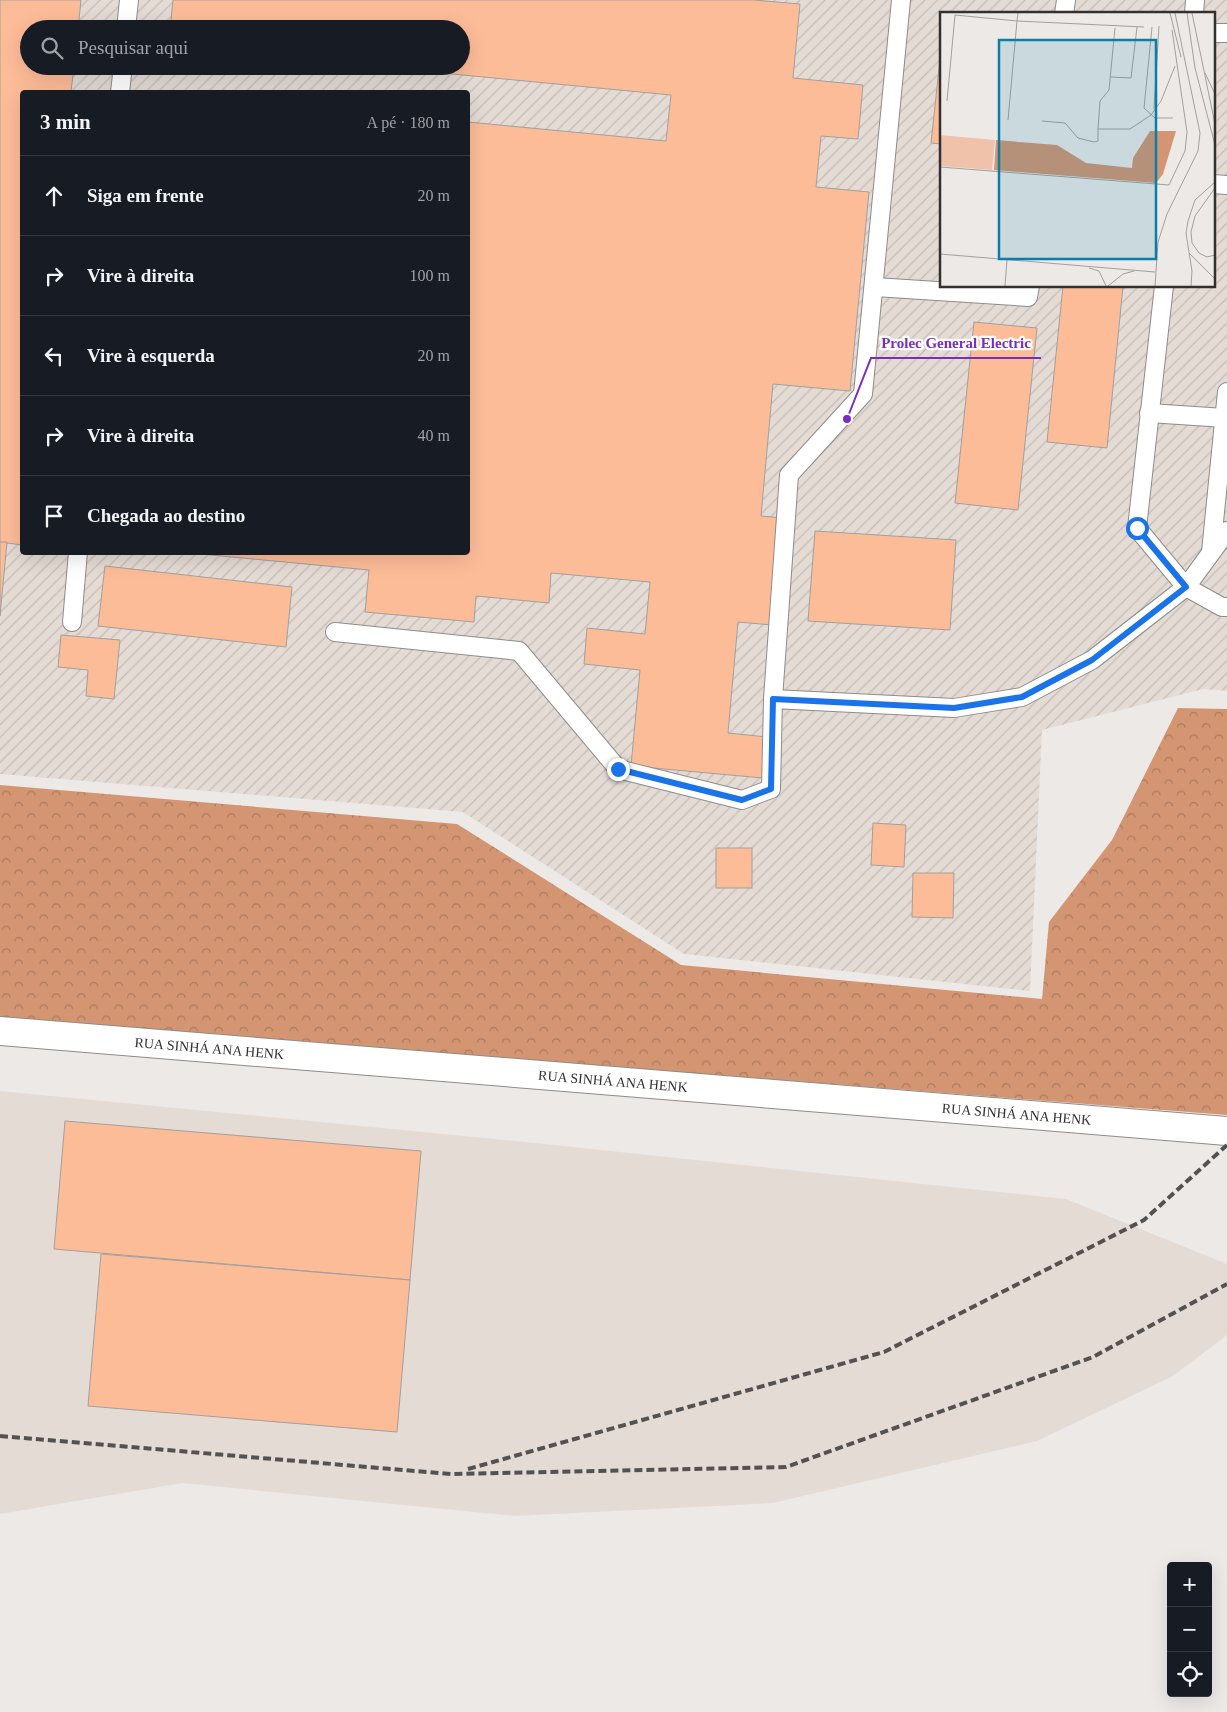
<!DOCTYPE html>
<html lang="pt">
<head>
<meta charset="utf-8">
<style>
	body { margin:0; font-family:"Times New Roman",serif; background:#242831; color:#f1f3f6 }
	.controls { position:absolute; right:15px; bottom:15px; display:grid; overflow:hidden; border-radius:5px; box-shadow:0 5px 20px #0002 }
	.controls button { width:45px; height:45px; display:grid; place-items:center; padding:0; border:0; border-bottom:1px solid #363941; background:#171b24; color:#f1f3f6; font:25px sans-serif }
	.stop { position:absolute; width:15px; height:15px; margin:-11px; border:4px solid #1a73e8; border-radius:50%; background:#fff }
	.stop.end { background:#1a73e8; border-color:#fff; box-shadow:0 1px 5px #0008 }
	.list { margin:0; padding:0; list-style:none }
	h2 { display:flex; justify-content:space-between; align-items:center; height:65px; margin:0; padding:0 20px; font-size:21px }
	h2 small { font-size:16px; font-weight:400; color:#9ea1a6 }
	.list li { display:grid; grid-template-columns:32px 1fr auto; gap:15px; align-items:center; box-sizing:border-box; height:80px; padding:0 20px; border-top:1px solid #363941 }
	.list b { display:block; font-size:19px; white-space:nowrap }
	.list em { font-size:16px; font-style:normal; color:#9ea1a6 }
	.icon { flex:none; width:28px; height:28px; fill:none; stroke:currentColor; stroke-width:2; stroke-linecap:round; stroke-linejoin:round }
	.map { position:relative; flex:none; width:1227px; height:1712px; overflow:hidden }
	.search { position:absolute; background:#171b24; box-shadow:0 5px 20px #0002; left:20px; top:20px; width:450px; height:55px; display:flex; align-items:center; gap:12px; box-sizing:border-box; padding:0 18px; border-radius:28px; color:#9ea1a6; font-size:19px }
	.panel { position:absolute; background:#171b24; box-shadow:0 5px 20px #0002; left:20px; top:90px; width:450px; height:465px; border-radius:5px }
	.map>svg:first-child { display:block }
	.built { fill:#e5dbd5 }
	.industrial { fill:url(#industrial-furrows); fill-rule:evenodd }
	.forest { fill:url(#forest-crowns) }
	.building { fill:#fdbc98; stroke:#a29f9d }
	.lines { fill:none; stroke-linecap:round; stroke-linejoin:round }
	.lane-casing { stroke:#8e8b89; stroke-width:20 }
	.street-casing { stroke:#8e8b89; stroke-width:30 }
	.lane { stroke:#fff; stroke-width:18 }
	.street { stroke:#fff; stroke-width:28 }
	.rail { stroke:#535251; stroke-width:4; stroke-dasharray:8 4; stroke-linecap:butt }
	.route { stroke:#1a73e8; stroke-width:6 }
	.labels { text-anchor:middle; stroke-width:4.5; stroke-linejoin:round; paint-order:stroke }
	.street-label { font-size:14px; fill:#323130; stroke:#fff }
	.inset-road { fill:none; stroke:#a29f9e; stroke-width:1 }
	.view { fill:#0c7da6; fill-opacity:0.15; stroke:#0c7da6; stroke-width:2.5 }
	.inset-edge { fill:none; stroke:#323130; stroke-width:2.5 }
	.leader { fill:none; stroke:#7b2cbf; stroke-width:2 }
	.callout-dot { fill:#7b2cbf; stroke:#fff; stroke-width:2 }
	.callout-label { font-size:15px; text-anchor:middle; font-weight:bold; fill:#7b2cbf; stroke:#fff; stroke-width:4.5; stroke-linejoin:round; paint-order:stroke }
</style>
</head>
<body>
<div class="map">
<svg width="1227" height="1712" viewBox="0 0 1227 1712">
	<defs>
		<pattern id="industrial-furrows" width="10" height="10" patternUnits="userSpaceOnUse" patternTransform="scale(1.25)"><rect width="10" height="10" fill="#e5dbd5"/><path d="M-1 1l2-2M0 10L10 0M9 11l2-2" fill="none" stroke="#c5bcb7"/></pattern>
		<pattern id="forest-crowns" width="20" height="18" patternUnits="userSpaceOnUse" patternTransform="scale(1.25)"><rect width="20" height="18" fill="#d39572"/><path d="M2 6a3 3 0 1 1 6 0M12 15a3 3 0 1 1 6 0" fill="none" stroke="#ac7a5e"/></pattern>
	</defs>
	<rect width="100%" height="100%" fill="#ece9e7"/>
	<path class="built" d="M0 1091 516 1141 1066 1199 1227 1264V1335L1173 1376 1037 1441 773 1503 515 1516 182 1483 0 1514Z"/>
	<path class="industrial" d="M0 0H1227V691L1203 689 1042 730 1030 991 684 954 463 812 0 774ZM941 14H1213V286H941ZM29 29H461V66H29ZM22 92H468V552H22Z"/>
	<path class="forest" d="M1178 708 1227 709V1115L0 1019V785L457 824 681 965 1042 999 1049 922 1112 840Z"/>
	<g class="building">
		<path d="M0 0H81L78 29H29V66H74L71 92H22V545L0 542Z"/>
		<path d="M173 0H754L800 4 793 78 863 85 858 139 821 136 816 187 869 192 850 391 773 384 761 516 783 518 772 625 738 622 728 733 767 737 763 778 631 766 640 670 584 664 587 628 645 634 650 582 551 573 549 603 476 596 474 622 365 612 369 570 179 552H468V122L666 141 671 95 369 66H461V29H170Z"/>
		<path d="M941 50V144L931 143Z"/>
		<path d="M1063 286H1123L1107 448 1047 442Z"/>
		<path d="M974 322 1037 328 1018 510 955 503Z"/>
		<path d="M815 531 956 540 950 630 808 621Z"/>
		<path d="M0 542H7L0 616Z"/>
		<path d="M105 566 292 587 286 647 98 626Z"/>
		<path d="M61 635 120 640 114 699 86 696 88 670 58 667Z"/>
		<path d="M873 823 906 825 904 867 871 865Z"/>
		<rect x="716" y="848" width="36" height="40"/>
		<path d="M913 873H954L953 918 912 917Z"/>
		<path d="M65 1121 421 1151 410 1280 54 1249Z"/>
		<path d="M101 1254 410 1280 397 1432 88 1406Z"/>
	</g>
	<g class="lines">
		<g class="lane-casing">
			<g id="lane">
				<path d="M1064 14 1066 0"/>
				<path d="M1194 14 1195 0"/>
				<path d="M126 29 129 0"/>
				<path d="M1213 33H1227"/>
				<path d="M120 92 123 66"/>
				<path d="M1213 184 1227 185"/>
				<path d="M1164 286 1137 528 1186 587 1222 607H1227"/>
				<path d="M875 287 1028 297 1030 286"/>
				<path d="M1149 413 1225 418"/>
				<path d="M1211 552 1227 392"/>
				<path d="M72 622 78 552"/>
				<path d="M335 632 519 651 618 769 742 800 771 789 773 699 954 708 1022 697 1092 660 1186 587 1227 531"/>
				<path d="M773 699 789 475 863 394 901 0"/>
			</g>
		</g>
		<g class="street-casing">
			<g id="street">
				<path id="s1" d="M0 1031 1227 1131"/>
			</g>
		</g>
		<use href="#lane" class="lane"/>
		<use href="#street" class="street"/>
		<g class="rail">
			<path d="M0 1436 451 1474 786 1467 1093 1357 1227 1284"/>
			<path d="M468 1469 884 1352 1144 1220 1227 1145"/>
		</g>
	</g>
	<g class="lines">
		<path class="route" d="M618 769 742 800 771 789 773 699 954 708 1022 697 1092 660 1186 587 1137 528"/>
	</g>
	<g class="labels">
		<g class="street-label">
			<text dy="5" stroke="none"><textPath href="#s1" startOffset="210">RUA SINHÁ ANA HENK</textPath></text>
			<text dy="5" stroke="none"><textPath href="#s1" startOffset="615">RUA SINHÁ ANA HENK</textPath></text>
			<text dy="5" stroke="none"><textPath href="#s1" startOffset="1020">RUA SINHÁ ANA HENK</textPath></text>
		</g>
	</g>
	<g transform="translate(940 12)">
		<rect width="275" height="275" fill="#ece9e7"/>
		<path d="M0 123 55 128 52 158 0 154Z" fill="#f0c2a9"/>
		<path d="M210 119H236L223 162 216 171 54 158 56 128 117 133 146 151 192 156 193 146Z" fill="#d39572"/>
		<path class="inset-road" d="M230 1 241 45M247 1 255 56 275 133M252 1 275 112M212 15 204 96 215 106H233M265 61 275 82M171 65 191 66 197 15M7 89 15 3 77 9 78 1M214 97 219 14M68 108 77 9 204 15M102 109 125 111 138 126 154 130 158 129V117H190L211 103 221 89 235 54M158 117 160 89 169 78 175 16M0 155 229 173 245 139 247 120 232 18M275 176 255 204 251 220 252 231 259 241 267 245 275 243M249 241 275 267M0 242 215 260M149 256 159 259 166 274M65 274 67 248M168 274 183 262 194 259M215 274 218 230 227 202 258 139 260 121 235 1M251 274 252 259 246 221 248 209 255 188 275 170"/>
		<path class="view" d="M59 28H216V247H59Z"/>
		<rect width="275" height="275" class="inset-edge"/>
	</g>
	<path class="leader" d="M847 419L871 358H1041"/>
	<circle class="callout-dot" cx="847" cy="419" r="5"/>
	<g class="callout-label">
		<text x="956" y="348">Prolec General Electric</text>
	</g>
</svg>
<div class="controls">
<button>+</button>
<button>−</button>
<button><svg class="icon" aria-label="locate" viewBox="0 0 24 24"><circle cx="12" cy="12" r="6"/><path d="M12 2v4M12 18v4M2 12h4M18 12h4"/></svg></button>
</div>
<div class="stop" style="left:1137px;top:528px"></div>
<div class="stop end" style="left:618px;top:769px"></div>
<div class="search"><svg class="icon" aria-label="search" viewBox="0 0 24 24"><circle cx="10" cy="10" r="6"/><path d="M15 15l6 6"/></svg>Pesquisar aqui</div>
<section class="panel">
<h2>3 min<small>A pé · 180 m</small></h2>
<ul class="list">
<li><svg class="icon" aria-label="ahead" viewBox="0 0 24 24"><path d="M12 20V5M6 11l6-6 6 6"/></svg><div><b>Siga em frente</b></div><em>20 m</em></li>
<li><svg class="icon" aria-label="right" viewBox="0 0 24 24"><path d="M7 20v-9h11M14 6l5 5-5 5"/></svg><div><b>Vire à direita</b></div><em>100 m</em></li>
<li><svg class="icon" aria-label="left" viewBox="0 0 24 24"><path d="M17 20v-9H6M10 6l-5 5 5 5"/></svg><div><b>Vire à esquerda</b></div><em>20 m</em></li>
<li><svg class="icon" aria-label="right" viewBox="0 0 24 24"><path d="M7 20v-9h11M14 6l5 5-5 5"/></svg><div><b>Vire à direita</b></div><em>40 m</em></li>
<li><svg class="icon" aria-label="arrive" viewBox="0 0 24 24"><path d="M6 21V4h12l-3 4 3 4H6"/></svg><div><b>Chegada ao destino</b></div></li>
</ul>
</section>
</div>
</body>
</html>
